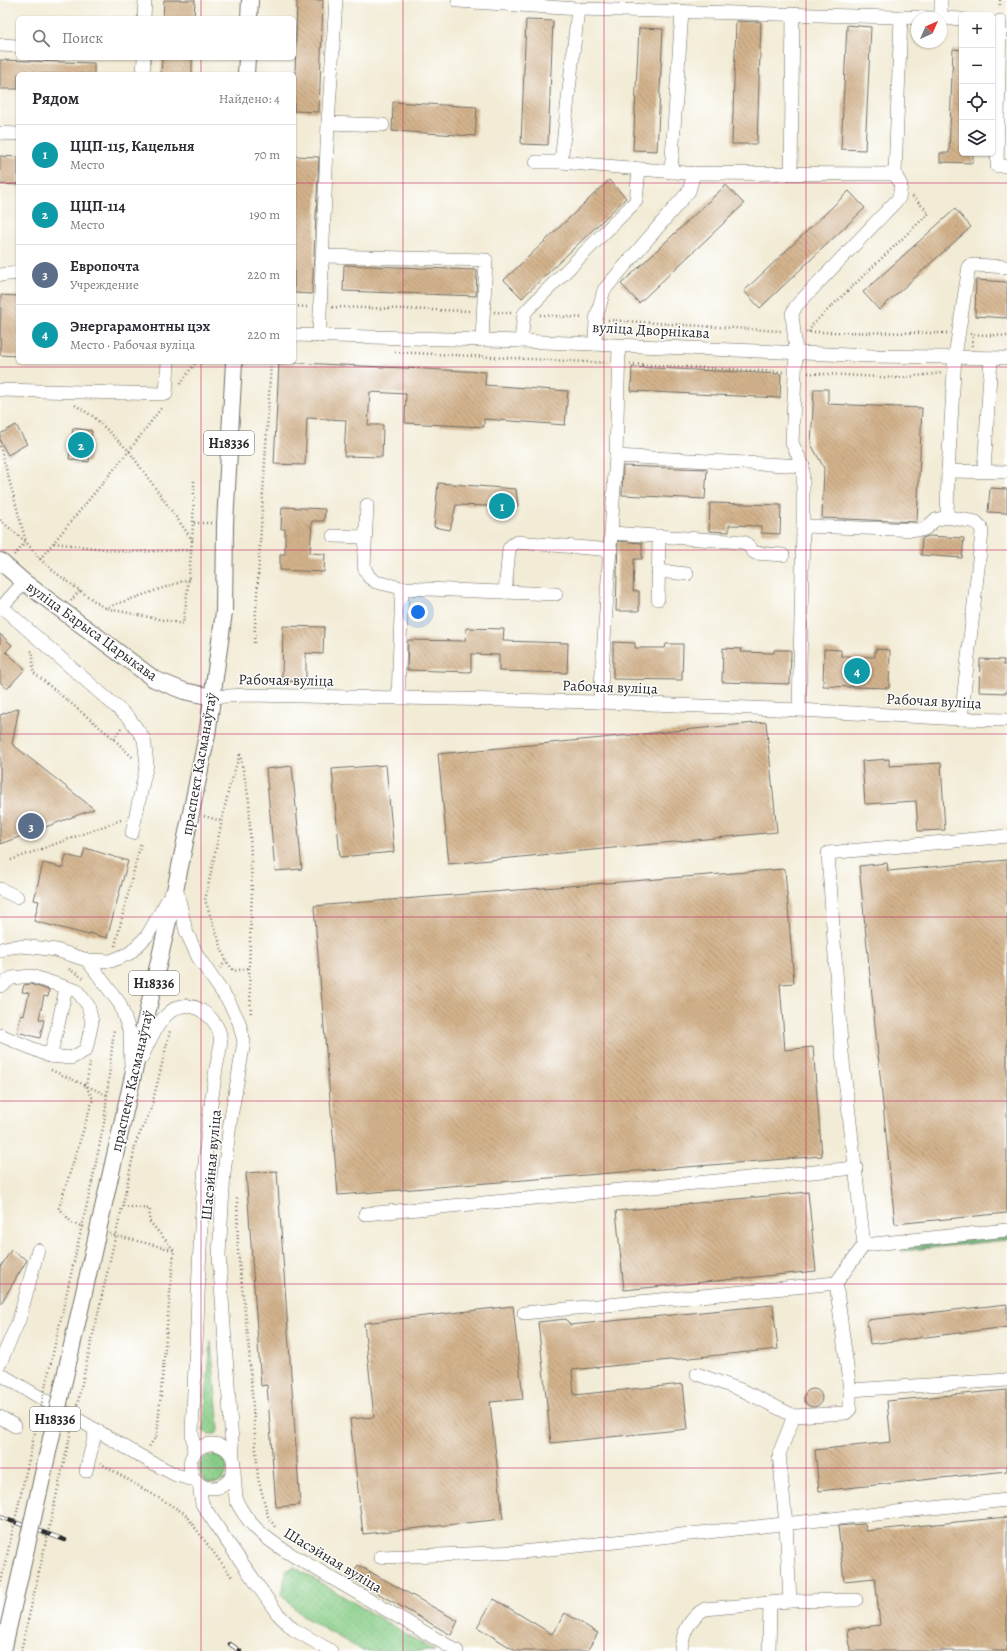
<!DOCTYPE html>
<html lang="ru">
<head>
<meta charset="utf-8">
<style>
	body { margin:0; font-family:Alegreya,serif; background:#f7f7f7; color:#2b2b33 }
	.controls { position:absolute; right:12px; top:12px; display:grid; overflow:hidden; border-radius:6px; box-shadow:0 1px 3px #0004 }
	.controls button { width:36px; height:36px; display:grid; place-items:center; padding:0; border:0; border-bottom:1px solid #e1e1e2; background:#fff; color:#2b2b33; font:20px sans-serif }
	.compass { position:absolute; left:911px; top:12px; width:36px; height:36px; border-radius:50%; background:#fff; box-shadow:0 1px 3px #0004; rotate:45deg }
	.you { position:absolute; left:418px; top:612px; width:14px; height:14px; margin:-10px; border:3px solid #fff; border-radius:50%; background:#1a73e8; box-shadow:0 0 0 6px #1a73e833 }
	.badge { display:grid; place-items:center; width:26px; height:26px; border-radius:50%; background:#b45309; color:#fff; font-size:13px; font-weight:700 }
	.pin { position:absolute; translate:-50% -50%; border:2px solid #fff; box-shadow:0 1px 4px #0006 }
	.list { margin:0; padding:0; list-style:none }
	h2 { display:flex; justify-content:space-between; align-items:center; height:52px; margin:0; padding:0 16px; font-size:17px }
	h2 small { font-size:13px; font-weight:400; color:#7c7c81 }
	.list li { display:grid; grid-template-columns:26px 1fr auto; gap:12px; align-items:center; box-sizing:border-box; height:60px; padding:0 16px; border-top:1px solid #e1e1e2 }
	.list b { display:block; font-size:15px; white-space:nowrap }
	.list p { margin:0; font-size:13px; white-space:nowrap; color:#7c7c81 }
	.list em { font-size:13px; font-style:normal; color:#7c7c81 }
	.icon { flex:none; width:22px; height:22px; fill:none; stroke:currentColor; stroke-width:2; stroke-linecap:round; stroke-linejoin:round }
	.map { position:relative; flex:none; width:1007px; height:1651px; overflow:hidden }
	.search { position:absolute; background:#fff; box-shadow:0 1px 3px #0004; left:16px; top:16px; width:280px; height:44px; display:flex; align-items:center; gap:10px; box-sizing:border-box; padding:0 14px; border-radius:6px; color:#7c7c81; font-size:15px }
	.panel { position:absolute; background:#fff; box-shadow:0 1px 3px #0004; left:16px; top:72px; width:280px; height:292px; border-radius:6px }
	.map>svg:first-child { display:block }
	.grass { fill:url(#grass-dots); stroke:#5a7c59 }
	.forest { fill:url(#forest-crowns); stroke:#4c6e50 }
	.building { fill:url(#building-back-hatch) }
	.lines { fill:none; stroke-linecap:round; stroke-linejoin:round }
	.minor-casing { stroke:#716e66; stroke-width:14 }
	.major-casing { stroke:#716e66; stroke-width:18 }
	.path { stroke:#716e66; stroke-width:2.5; stroke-dasharray:1 3; stroke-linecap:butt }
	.minor { stroke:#fff; stroke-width:13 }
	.major { stroke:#fff; stroke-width:16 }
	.rail-casing { stroke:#2b2b2b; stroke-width:4.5 }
	.rail { stroke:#fff; stroke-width:3; stroke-dasharray:9; stroke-linecap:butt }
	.major-bridge-casing { stroke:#716e66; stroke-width:18; stroke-linecap:butt }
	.path-bridge { stroke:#716e66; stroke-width:2.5; stroke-dasharray:1 3; stroke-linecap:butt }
	.major-bridge { stroke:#fff; stroke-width:16 }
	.grid { fill:none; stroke:#c2185b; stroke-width:1; stroke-opacity:0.55 }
	.labels { text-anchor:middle; stroke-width:3; stroke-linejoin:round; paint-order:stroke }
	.shield { fill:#fff; stroke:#6b6b6b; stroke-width:1 }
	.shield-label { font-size:14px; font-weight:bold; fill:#2b2b2b }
	.street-label { font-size:15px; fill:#2b2b2b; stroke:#fff }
</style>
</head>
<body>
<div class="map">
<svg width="1007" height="1651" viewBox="0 0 1007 1651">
	<defs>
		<pattern id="grass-dots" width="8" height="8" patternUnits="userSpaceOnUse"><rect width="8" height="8" fill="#88cd87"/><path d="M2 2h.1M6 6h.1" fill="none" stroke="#76b075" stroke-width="1.8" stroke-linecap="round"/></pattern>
		<pattern id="forest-crowns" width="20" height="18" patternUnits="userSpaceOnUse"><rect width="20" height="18" fill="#6eb074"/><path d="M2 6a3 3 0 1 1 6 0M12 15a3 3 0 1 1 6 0" fill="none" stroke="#5b8f5f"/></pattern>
		<pattern id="building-back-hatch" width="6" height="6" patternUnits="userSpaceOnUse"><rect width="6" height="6" fill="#d3b38c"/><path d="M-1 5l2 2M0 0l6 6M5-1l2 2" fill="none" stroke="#ab9273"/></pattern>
	</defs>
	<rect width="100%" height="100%" fill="#fff"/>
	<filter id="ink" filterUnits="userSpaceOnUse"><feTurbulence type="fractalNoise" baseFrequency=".025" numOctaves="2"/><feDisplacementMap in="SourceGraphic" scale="8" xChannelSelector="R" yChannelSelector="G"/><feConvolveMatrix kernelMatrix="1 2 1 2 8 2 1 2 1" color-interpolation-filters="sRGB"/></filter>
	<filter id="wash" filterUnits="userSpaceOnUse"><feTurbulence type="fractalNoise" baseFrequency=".012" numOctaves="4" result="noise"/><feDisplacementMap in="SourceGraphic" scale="16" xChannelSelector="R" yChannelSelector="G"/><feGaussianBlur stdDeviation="0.9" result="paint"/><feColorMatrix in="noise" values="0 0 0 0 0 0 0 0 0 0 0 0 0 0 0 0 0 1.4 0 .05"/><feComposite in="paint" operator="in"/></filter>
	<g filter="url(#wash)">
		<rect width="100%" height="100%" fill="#f2ebd5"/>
		<g class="grass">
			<path d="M211 1341 219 1429 216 1434H208L203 1431Z"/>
			<circle cx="213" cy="1469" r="14"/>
			<path d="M294 1567 435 1651H363L302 1616 282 1595 286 1571Z"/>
		</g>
		<path class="forest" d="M1007 1234V1240L902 1251V1245Z"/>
		<g id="blocks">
			<g class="building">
				<path d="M164 0H195L194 18H163Z"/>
				<path d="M297 0H323L319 112 294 111Z"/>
				<path d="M526 20 553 21 548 145 521 144Z"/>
				<path d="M736 21 761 22 757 144H732Z"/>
				<path d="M847 25 871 27 865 150 841 149Z"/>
				<path d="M639 28 663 29 657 151 633 150Z"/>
				<path d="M953 49 962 50V153H973V163L940 162V153H949Z"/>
				<path d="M162 58H192V74H161Z"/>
				<path d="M0 60 94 63V74H18V89H0Z"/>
				<path d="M393 102 477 107 475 136 392 131Z"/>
				<path d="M0 156 18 157V185L0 184Z"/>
				<path d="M294 156 319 157 312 294 294 293Z"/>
				<path d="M609 180 626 198 522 298 504 280Z"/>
				<path d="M726 185 744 204 639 303 621 284Z"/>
				<path d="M849 191 865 208 760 308 744 291Z"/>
				<path d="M955 209 971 227 879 310 863 292Z"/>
				<path d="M344 265 477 270 476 296 343 291Z"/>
				<path d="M976 280 1007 282V318L975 316Z"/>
				<path d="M1 295 18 296V356L0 355Z"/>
				<path d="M279 362 486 372 485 385 568 391 565 425 484 419V427L405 423 406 394 370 392 368 425H383L382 457 344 456 346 420 307 418 305 465 274 464Z"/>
				<path d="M632 367 781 374 780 398 631 391Z"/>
				<path d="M814 389H828V404L922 408 917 522 822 518 824 468 811 444Z"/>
				<path d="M16 425 27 444 8 455 0 441V434Z"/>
				<path d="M73 428 92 431 89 462 69 459Z"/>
				<path d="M623 466 707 469 705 499 622 495Z"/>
				<path d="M438 483 516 489 518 507 456 505 450 530 434 527Z"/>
				<path d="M990 488 1007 489V513L988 512Z"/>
				<path d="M710 503 781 505 780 534 761 533V526L729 525V532L709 531Z"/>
				<path d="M282 507 325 509 324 521H312L310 553 325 554 324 572 280 570V554H285V529H281Z"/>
				<path d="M929 536 964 538 962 558 921 555 922 538Z"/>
				<path d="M618 541 642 543V559H634L633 591H639V611H616Z"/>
				<path d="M283 626 324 627 323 654 306 653V682L282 681Z"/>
				<path d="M466 628 504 629 503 641 568 643 567 673 499 671V655L471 654V672L407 670 408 640 465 641Z"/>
				<path d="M0 634 12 645 6 652 25 669 7 689 0 682Z"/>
				<path d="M613 642 635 643V648H665L666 644H683L682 680 613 679Z"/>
				<path d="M723 648 742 649 741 652 774 653V650H791L790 684 722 682Z"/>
				<path d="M824 649 841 650V656L875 657V649L890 650 889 688 823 686Z"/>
				<path d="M980 659 1004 660 1003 665H1007V693L979 692Z"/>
				<path d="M19 708 12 744 94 809 0 844V715Z"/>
				<path d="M766 722 777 832 449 864 438 754Z"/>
				<path d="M889 759V766L941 763 945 830 918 831 916 801 865 804 862 761Z"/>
				<path d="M386 765 394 852 340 857 332 769Z"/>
				<path d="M292 766 302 869 275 871 266 769Z"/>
				<path d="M85 848 128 861 107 938 89 933V935L34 921 39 901 34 900 43 863 63 868 66 855 82 859Z"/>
				<path d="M1007 860V1213L895 1224 859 866 887 863 888 871Z"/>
				<path d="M785 869 794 983 780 984 785 1050 813 1047 822 1156 338 1195 314 906Z"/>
				<path d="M30 984 49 990 48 997 44 996 39 1019 44 1020 40 1038 17 1032 21 1014 24 1015 29 993 22 992 24 985Z"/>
				<path d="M277 1171 300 1505 276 1507 267 1385 261 1386 246 1173Z"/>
				<path d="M808 1192 816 1271 624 1290 616 1211Z"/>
				<path d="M11 1250 27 1260 0 1305V1268Z"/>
				<path d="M1007 1304V1327L870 1344 867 1320Z"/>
				<path d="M773 1305 778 1349 572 1370 574 1395 683 1384 688 1429 551 1443 538 1322 566 1319 570 1325Z"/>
				<path d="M513 1306 523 1399 490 1402 503 1519 363 1534 350 1419 374 1417 364 1323Z"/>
				<circle cx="813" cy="1398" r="9"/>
				<path d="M1007 1390V1471L819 1491 815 1450 891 1442 887 1401Z"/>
				<path d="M1007 1517V1651H850L848 1629 880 1625 875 1578 844 1581 838 1526 865 1524 866 1531Z"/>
				<path d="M358 1565 458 1621 451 1635 351 1578Z"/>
				<path d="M494 1599 552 1634 565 1613 598 1633 587 1651H516L477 1627Z"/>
			</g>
		</g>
	</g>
	<g filter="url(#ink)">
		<use href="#blocks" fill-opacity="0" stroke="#716e66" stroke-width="1"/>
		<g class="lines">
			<g class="minor-casing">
				<g id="minor">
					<path d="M941 0V18"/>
					<path d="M458 1 578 9 935 18"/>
					<path d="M144 18 145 0"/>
					<path d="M941 18 962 19"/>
					<path d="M1000 21 997 166H1007"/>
					<path d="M0 45 18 46"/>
					<path d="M143 74 144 58"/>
					<path d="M328 123 383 125"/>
					<path d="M0 133 18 134"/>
					<path d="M536 162H561L686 173 895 174 901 17"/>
					<path d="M561 162 578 9"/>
					<path d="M671 172 682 11"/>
					<path d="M791 174 793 14"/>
					<path d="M323 256 486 260 482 340"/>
					<path d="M0 275 18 273"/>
					<path d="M294 335 521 341 873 356 1007 358"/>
					<path d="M319 336 328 123 336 0"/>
					<path d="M521 341 524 314 529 308 636 201 639 169"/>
					<path d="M595 344 596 319 604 290 689 191 694 173"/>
					<path d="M0 390 166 394 168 362"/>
					<path d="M616 456 619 346"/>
					<path d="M948 471 1007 472"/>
					<path d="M984 471 991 358"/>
					<path d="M367 505 364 567 369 577 376 582 402 588"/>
					<path d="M803 526 922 530 926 528 935 520 947 517"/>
					<path d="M612 533 743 542C750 544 750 550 755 553L783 555"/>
					<path d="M333 536 365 537"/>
					<path d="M658 571 687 574"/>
					<path d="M505 592 509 549 512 545 517 542 611 550"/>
					<path d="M658 599 659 536"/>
					<path d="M2 607 129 718 144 739 147 764 132 833"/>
					<path d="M0 609 24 582"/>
					<path d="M212 697 245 695 600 702 799 710 961 719 1007 720"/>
					<path d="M398 698 402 588 556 594"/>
					<path d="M600 702 616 456 803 466"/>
					<path d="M799 710 803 526V466L792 443 796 352 792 314 796 306 899 198 901 185 895 174"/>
					<path d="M961 719 982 533 981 527 976 522 947 517 948 471 955 356 969 266 975 265 1007 267"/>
					<path d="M176 887 186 931 198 957 229 1002 239 1022 244 1042 230 1123 224 1173 219 1255 236 1500C248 1525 265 1538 287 1552L457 1651"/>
					<path d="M0 889 17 897"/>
					<path d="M0 951 4 948 20 946 32 947 56 950 87 960 111 961 130 953 147 936 171 894"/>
					<path d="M87 960 120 1004 130 1033 131 1067"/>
					<path d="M0 986 12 978 31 976 77 991 88 1005 92 1022 86 1050 71 1058 50 1056"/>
					<path d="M0 1035 50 1056 57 1030 66 988"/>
					<path d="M142 1057C152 1034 170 991 202 1011 209 1015 216 1023 219 1031 223 1044 218 1056 216 1069 213 1089 210 1109 208 1129 202 1194 199 1260 197 1325 195 1360 194 1396 192 1431L194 1454"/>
					<path d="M365 1214 856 1168"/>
					<path d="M864 1245 1007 1230"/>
					<path d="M524 1313 836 1283"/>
					<path d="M0 1363 19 1320 38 1250"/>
					<path d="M0 1374 149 1461 176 1475 194 1480"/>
					<path d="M697 1374 744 1391 794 1416"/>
					<path d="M850 1390 1007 1380"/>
					<path d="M0 1417 15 1426"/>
					<circle cx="212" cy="1466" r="22"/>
					<path d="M86 1471 96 1430"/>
					<path d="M199 1484 202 1504 224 1537 277 1613 293 1629 331 1651"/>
					<path d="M380 1557 522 1552 1007 1500"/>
					<path d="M790 1601 786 1524 779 1454 794 1416 846 1413 850 1409V1390L836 1283 864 1245 841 1044 828 853 1007 836"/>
					<path d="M681 1651C682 1634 690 1617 705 1609L790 1601 856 1600"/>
					<path d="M769 1651 770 1604"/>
				</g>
			</g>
			<g class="major-casing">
				<g id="major">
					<path d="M249 18 250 0"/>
					<path d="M246 74 247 58"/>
					<path d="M0 561 24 582 154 679 184 691 212 697"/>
					<path d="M108 1186 176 886 207 735 224 612 225 524 234 362"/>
				</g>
			</g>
			<g class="path">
				<path d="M1000 0V9"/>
				<path d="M294 306 307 307"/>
				<path d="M332 307 471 311"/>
				<path d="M494 312 511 313"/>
				<path d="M540 315 583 318"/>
				<path d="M608 320 781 331"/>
				<path d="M806 332 947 333"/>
				<path d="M809 332 812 325 929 213 911 195"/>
				<path d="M970 334 1007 336"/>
				<path d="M972 346 973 335"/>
				<path d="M395 352 607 363"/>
				<path d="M630 364 783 372"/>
				<path d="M808 373 897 378 943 373"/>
				<path d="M180 384 196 362"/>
				<path d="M75 405 94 417 129 451 193 541"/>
				<path d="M0 446 26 542"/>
				<path d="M0 520 26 542 40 559 56 573 104 608 183 624C190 576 194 528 194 479"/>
				<path d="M194 523H212"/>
				<path d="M54 543 129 552 192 550"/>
				<path d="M14 555 26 542"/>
				<path d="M40 559 129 451 162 407"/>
				<path d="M71 601 80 590"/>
				<path d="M105 608 189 579"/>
				<path d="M254 643 271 362"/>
				<path d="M31 651 33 652V672L114 739 134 759"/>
				<path d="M114 739 121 728"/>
				<path d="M240 754 249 800 252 891 249 968 234 971 226 961 205 900 229 788Z"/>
				<path d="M204 816 221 821"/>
				<path d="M11 860 121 820"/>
				<path d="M115 946 141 842"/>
				<path d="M220 968 226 961"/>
				<path d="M249 968 251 1016"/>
				<path d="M69 969 83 978"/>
				<path d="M51 1070 107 1095"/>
				<path d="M92 1182 104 1123 114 1029"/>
				<path d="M126 1190 136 1142 151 1109 170 1031"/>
				<path d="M237 1198 238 1253 248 1337 258 1478 268 1516 275 1527"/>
				<path d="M123 1206 150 1209 149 1221 174 1250 157 1435 149 1447"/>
				<path d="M84 1227 72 1223 59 1208 93 1099 86 1086 90 1063"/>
				<path d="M110 1234 173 1250"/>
				<path d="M100 1463 184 1513 232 1577"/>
			</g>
			<use href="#minor" class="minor"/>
			<use href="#major" class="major"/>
			<g class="rail-casing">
				<g id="rail">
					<path d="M0 1517 65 1540"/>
					<path d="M230 1644 240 1651"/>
				</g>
			</g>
			<use href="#rail" class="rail"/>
			<g class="major-bridge-casing">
				<path id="major-bridge" d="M3 1651 108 1186"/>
			</g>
			<g class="path-bridge">
				<path d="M0 1586 92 1182"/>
				<path d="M21 1651 126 1190"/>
			</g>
			<use href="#major-bridge" class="major-bridge"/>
		</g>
	</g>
	<path class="grid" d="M201 0V18M403 0V1651M604 0V1651M806 0V1651M201 58V74M0 183H18M294 183H1007M201 362V1651M0 367H1007M0 550H1007M0 734H1007M0 917H1007M0 1101H1007M0 1284H1007M0 1468H1007"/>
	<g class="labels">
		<g class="shield">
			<rect x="204" y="431" width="50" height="24" rx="3"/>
			<rect x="129" y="971" width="50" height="24" rx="3"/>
			<rect x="30" y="1407" width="50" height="24" rx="3"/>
		</g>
		<g class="shield-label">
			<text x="229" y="448">Н18336</text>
			<text x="154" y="988">Н18336</text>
			<text x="55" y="1424">Н18336</text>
		</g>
		<g class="street-label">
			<text transform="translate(651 330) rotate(3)" y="5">вуліца Дворнікава</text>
			<text transform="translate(92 631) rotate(36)" y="5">вуліца Барыса Царыкава</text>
			<text transform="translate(286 680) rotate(1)" y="5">Рабочая вуліца</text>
			<text transform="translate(610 687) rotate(2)" y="5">Рабочая вуліца</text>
			<text transform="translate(934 701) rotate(3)" y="5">Рабочая вуліца</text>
			<text transform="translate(199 764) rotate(-80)" y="5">праспект Касманаўтаў</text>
			<text transform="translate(132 1081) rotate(-77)" y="5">праспект Касманаўтаў</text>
			<text transform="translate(211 1165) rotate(-85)" y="5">Шасэйная вуліца</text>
			<text transform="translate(333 1560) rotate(31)" y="5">Шасэйная вуліца</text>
		</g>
	</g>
</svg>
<div class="controls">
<button>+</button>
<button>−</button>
<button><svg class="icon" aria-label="locate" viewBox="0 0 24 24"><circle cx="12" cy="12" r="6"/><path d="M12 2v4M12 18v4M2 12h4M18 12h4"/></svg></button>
<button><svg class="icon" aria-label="layers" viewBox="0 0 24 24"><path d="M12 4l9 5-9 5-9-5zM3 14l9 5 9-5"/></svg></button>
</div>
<svg class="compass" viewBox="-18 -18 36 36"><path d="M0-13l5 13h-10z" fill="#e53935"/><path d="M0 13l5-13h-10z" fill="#7c7c81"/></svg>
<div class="you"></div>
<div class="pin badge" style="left:502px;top:506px;background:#0f9aa8">1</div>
<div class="pin badge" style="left:81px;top:445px;background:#0f9aa8">2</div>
<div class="pin badge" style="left:31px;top:826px;background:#5c6f8a">3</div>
<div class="pin badge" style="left:857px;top:671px;background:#0f9aa8">4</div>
<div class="search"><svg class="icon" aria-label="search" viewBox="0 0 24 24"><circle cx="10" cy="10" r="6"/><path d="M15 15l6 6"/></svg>Поиск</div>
<section class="panel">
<h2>Рядом<small>Найдено: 4</small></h2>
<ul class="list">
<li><span class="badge" style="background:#0f9aa8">1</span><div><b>ЦЦП-115, Кацельня</b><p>Место</p></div><em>70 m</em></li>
<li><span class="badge" style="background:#0f9aa8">2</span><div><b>ЦЦП-114</b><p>Место</p></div><em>190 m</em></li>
<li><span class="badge" style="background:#5c6f8a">3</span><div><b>Европочта</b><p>Учреждение</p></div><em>220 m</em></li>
<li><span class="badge" style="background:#0f9aa8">4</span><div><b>Энергарамонтны цэх</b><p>Место · Рабочая вуліца</p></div><em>220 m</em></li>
</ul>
</section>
</div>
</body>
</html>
